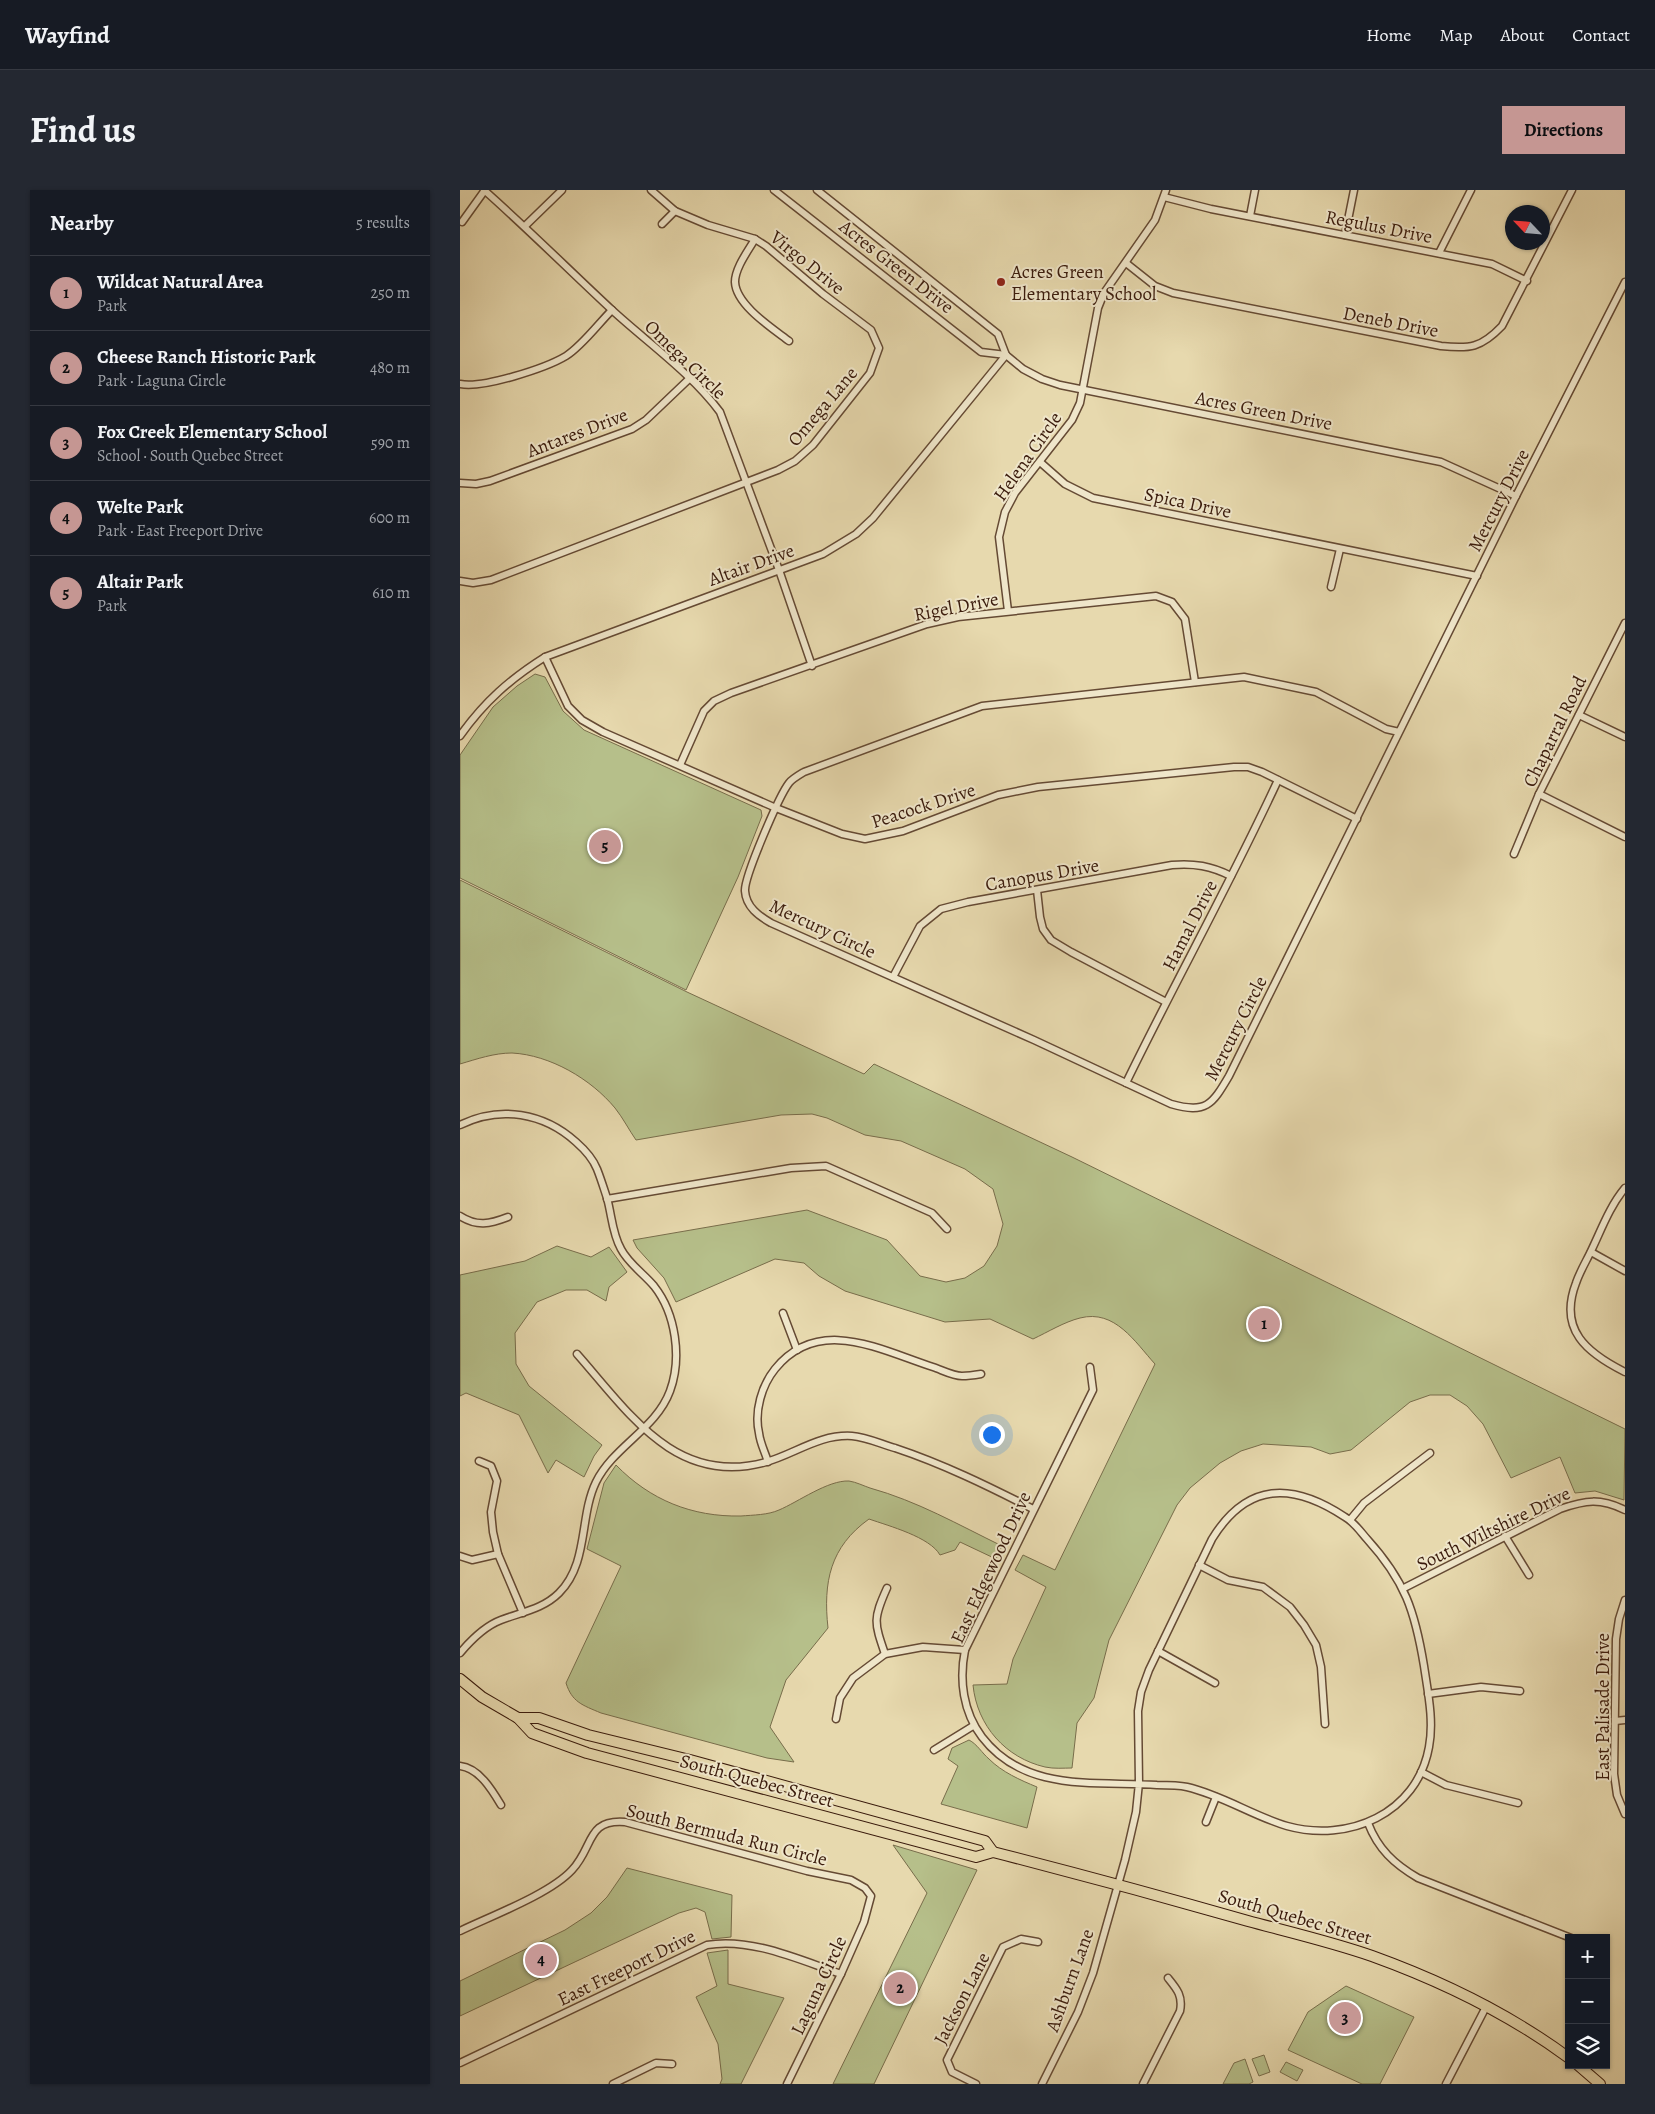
<!DOCTYPE html>
<html lang="en">
<head>
<meta charset="utf-8">
<style>
	body { margin:0; font-family:Alegreya,serif; background:#242831; color:#f1f3f6 }
	.controls { position:absolute; right:15px; bottom:15px; display:grid; overflow:hidden; border-radius:0px; box-shadow:0 1px 4px #0004 }
	.controls button { width:45px; height:45px; display:grid; place-items:center; padding:0; border:0; border-bottom:1px solid #363941; background:#171b24; color:#f1f3f6; font:25px sans-serif }
	.compass { position:absolute; left:1045px; top:15px; width:45px; height:45px; border-radius:50%; background:#171b24; box-shadow:0 1px 4px #0004; rotate:296deg }
	.you { position:absolute; left:531px; top:1244px; width:18px; height:18px; margin:-12px; border:4px solid #fff; border-radius:50%; background:#1a73e8; box-shadow:0 0 0 8px #1a73e833 }
	.badge { display:grid; place-items:center; width:32px; height:32px; border-radius:50%; background:#c59692; color:#111; font-size:16px; font-weight:700 }
	.pin { position:absolute; translate:-50% -50%; border:2px solid #fff; box-shadow:0 1px 5px #0006 }
	.list { margin:0; padding:0; list-style:none }
	h2 { display:flex; justify-content:space-between; align-items:center; height:65px; margin:0; padding:0 20px; font-size:21px }
	h2 small { font-size:16px; font-weight:400; color:#9ea1a6 }
	.list li { display:grid; grid-template-columns:32px 1fr auto; gap:15px; align-items:center; box-sizing:border-box; height:75px; padding:0 20px; border-top:1px solid #363941 }
	.list b { display:block; font-size:19px; white-space:nowrap }
	.list p { margin:0; font-size:16px; white-space:nowrap; color:#9ea1a6 }
	.list em { font-size:16px; font-style:normal; color:#9ea1a6 }
	.icon { flex:none; width:28px; height:28px; fill:none; stroke:currentColor; stroke-width:2; stroke-linecap:round; stroke-linejoin:round }
	.map { position:relative; flex:none; width:1165px; height:1894px; overflow:hidden; border-radius:0px }
	header { display:flex; align-items:center; gap:30px; box-sizing:border-box; height:70px; padding:0 25px; background:#171b24; border-bottom:1px solid #363941 }
	header strong { font-size:24px }
	nav { display:flex; gap:28px; margin-inline-start:auto; font-size:18px }
	.intro { display:flex; align-items:center; justify-content:space-between; box-sizing:border-box; height:120px; padding:0 30px }
	h1 { margin:0; font-size:35px }
	.button { padding:12px 22px; border-radius:0px; background:#c59692; color:#111; font-size:18px; font-weight:700 }
	main { display:flex; gap:30px; padding:0 30px }
	aside { flex:1; background:#171b24; border-radius:0px; box-shadow:0 1px 4px #0004 }
	.map>svg:first-child { display:block }
	.green { fill:#b6bf8a; stroke:#786d4b }
	.lines { fill:none; stroke-linecap:round; stroke-linejoin:round }
	.street-casing { stroke:#654a34; stroke-width:9 }
	.primary-casing { stroke:#3a1b0c; stroke-width:12 }
	.street { stroke:#efe6ca; stroke-width:6 }
	.primary { stroke:#e7d9ae; stroke-width:10 }
	.poi-dot { fill:#8f2418; stroke:#efe6ca; stroke-width:2 }
	.labels { text-anchor:middle; stroke-width:4; stroke-linejoin:round; paint-order:stroke }
	.street-label { font-size:19px; fill:#3a1b0c; stroke:#efe6ca }
	.poi-label { font-size:19px; fill:#3a1b0c; stroke:#efe6ca; text-anchor:start }
</style>
</head>
<body>
<header>
<strong>Wayfind</strong>
<nav><a>Home</a><a>Map</a><a>About</a><a>Contact</a></nav>
</header>
<div class="intro"><h1>Find us</h1><a class="button">Directions</a></div>
<main>
<aside>
<h2>Nearby<small>5 results</small></h2>
<ul class="list">
<li><span class="badge">1</span><div><b>Wildcat Natural Area</b><p>Park</p></div><em>250 m</em></li>
<li><span class="badge">2</span><div><b>Cheese Ranch Historic Park</b><p>Park · Laguna Circle</p></div><em>480 m</em></li>
<li><span class="badge">3</span><div><b>Fox Creek Elementary School</b><p>School · South Quebec Street</p></div><em>590 m</em></li>
<li><span class="badge">4</span><div><b>Welte Park</b><p>Park · East Freeport Drive</p></div><em>600 m</em></li>
<li><span class="badge">5</span><div><b>Altair Park</b><p>Park</p></div><em>610 m</em></li>
</ul>
</aside>
<div class="map">
<svg width="1165" height="1894" viewBox="0 0 1165 1894">
	<rect width="100%" height="100%" fill="#e7d9ae"/>
	<filter id="stains"><feTurbulence type="fractalNoise" baseFrequency=".004" numOctaves="4"/><feColorMatrix values="0 0 0 0 .2 0 0 0 0 .09 0 0 0 0 .02 0 0 0 .5 -.17"/></filter>
	<radialGradient id="worn" r=".72"><stop offset=".6" stop-color="#630" stop-opacity="0"/><stop offset="1" stop-color="#630" stop-opacity=".3"/></radialGradient>
	<g class="green">
		<path d="M75 484 85 487 103 521 124 540 301 620 302 626 278 687 226 800 0 688V565L33 517 57 496Z"/>
		<path d="M0 690 227 802 404 884 414 874 612 967 1165 1239 1164 1310 1135 1301 1115 1303 1100 1267 1051 1288 1023 1234 1007 1216 990 1205H970L950 1212 891 1260 870 1264 851 1257 803 1254 781 1261 760 1273 730 1298 717 1315 649 1450 634 1508 617 1533 612 1578C604 1578 594 1579 585 1577 546 1568 517 1536 513 1495L547 1494 553 1469 586 1397 555 1380 563 1365 595 1380 695 1174C675 1152 655 1119 620 1128 604 1132 588 1142 573 1149L530 1129 485 1132 385 1101 359 1086 344 1073 315 1069 216 1112 204 1088 177 1058 173 1050 347 1020 427 1050 460 1086 486 1092 505 1088 524 1076 537 1056 543 1034 533 999 505 979 441 951 405 945 367 928 352 924 321 925 176 950C169 940 163 928 155 918 131 889 90 865 52 863 34 863 17 869 0 874Z"/>
		<path d="M97 1056 131 1067 149 1057 167 1082 149 1097 146 1111 127 1100H106L77 1112 55 1143 56 1174 69 1196 142 1255 134 1266 124 1287 96 1270 88 1283 59 1225 6 1203 0 1206V1085L65 1071Z"/>
		<path d="M156 1275C190 1310 232 1327 281 1326 293 1325 308 1325 319 1320 338 1312 368 1290 389 1291 396 1292 404 1296 410 1298 457 1311 499 1335 542 1356L536 1369 500 1352 495 1360 480 1365C470 1347 429 1336 409 1329 370 1357 363 1392 368 1438L326 1490 310 1537 334 1572 307 1568 141 1523C122 1515 112 1512 106 1493L161 1376 127 1359 144 1293Z"/>
		<path d="M509 1550C517 1554 522 1563 529 1569 542 1582 560 1590 577 1597L567 1638 481 1614 498 1576 488 1569 492 1558Z"/>
		<path d="M433 1655 517 1680 414 1894H373L467 1703Z"/>
		<path d="M167 1678 272 1705 271 1747 252 1749 245 1722 236 1718 219 1723 0 1826V1791L105 1740 131 1723 147 1707Z"/>
		<path d="M268 1760V1794L324 1808 281 1894H260L262 1889 258 1854 236 1807 257 1796 247 1763Z"/>
		<path d="M886 1796 954 1827 920 1894H902L828 1860 848 1822Z"/>
		<path d="M804 1865 810 1882 799 1886 792 1869Z"/>
		<path d="M785 1869 793 1892 789 1894H763L774 1873Z"/>
		<path d="M826 1872 843 1880 837 1891 820 1882Z"/>
	</g>
	<g class="lines">
		<g class="street-casing">
			<g id="street">
				<path d="M24 0C68 39 109 80 152 120 188 153 231 183 260 222L319 380 352 476"/>
				<path d="M314 0 521 162 546 165 563 179 582 189 600 195 981 272 1056 306"/>
				<path d="M357 0 538 144 546 165"/>
				<path d="M704 7 751 19 1032 74 1067 91"/>
				<path d="M790 26 795 0"/>
				<path d="M2 32 25 0"/>
				<path d="M202 34 215 21"/>
				<path d="M65 36 102 0"/>
				<path d="M885 45 894 0"/>
				<path d="M295 49C288 61 275 78 275 92 276 115 312 138 329 151"/>
				<path d="M979 63 1011 0"/>
				<path d="M666 73 695 96 713 103 981 156C1010 159 1021 158 1042 136L1112 0"/>
				<path d="M0 194C22 199 86 178 106 166 122 156 139 133 152 120"/>
				<path d="M580 272 605 294 633 308 1017 386"/>
				<path d="M0 293 16 294 30 291 172 239 186 230 229 189"/>
				<path d="M0 391 13 393 31 390 318 280 335 271 353 255 410 183 419 158 411 140 363 104 306 56 295 49 248 35 215 21 191 0"/>
				<path d="M871 397 880 359"/>
				<path d="M548 421 539 347 545 322 555 303 612 230 620 213 638 118 644 103 695 30 706 0"/>
				<path d="M85 467 108 516 122 530 143 542 316 618 382 644 405 649 443 641 538 605 578 597 774 577H788L802 582 897 629"/>
				<path d="M1119 525 1165 547"/>
				<path d="M939 542 926 539 856 502 784 487 522 516 344 582C339 585 332 589 329 593 319 606 284 687 285 701 286 717 299 726 311 733L574 850 711 914C746 924 752 915 769 886L1056 306 1165 92"/>
				<path d="M0 546C24 512 50 489 85 467L363 364 396 344 413 328 546 165"/>
				<path d="M220 575 244 521 254 511 271 503 467 434 498 427 696 406 712 412 725 429 735 492"/>
				<path d="M1079 604 1165 647"/>
				<path d="M1054 664 1079 604 1165 433"/>
				<path d="M577 700 580 727 583 739 591 750 611 762 706 812"/>
				<path d="M433 787 460 736 481 719 508 712 712 675C734 673 751 676 771 686"/>
				<path d="M666 893C715 792 771 692 818 590"/>
				<path d="M0 935C40 915 84 923 116 952 124 959 133 969 137 979 141 989 144 999 147 1008 152 1026 152 1043 161 1059 168 1073 184 1084 194 1096 216 1124 222 1168 210 1201 196 1239 154 1256 136 1292 119 1327 129 1373 99 1403 83 1419 62 1422 41 1430 25 1436 11 1450 0 1463"/>
				<path d="M1165 998C1150 1016 1142 1038 1132 1059 1127 1070 1120 1081 1116 1093 1098 1140 1127 1163 1165 1182"/>
				<path d="M147 1009 331 978 366 976 472 1023 487 1039"/>
				<path d="M0 1026C17 1037 30 1034 48 1027"/>
				<path d="M1131 1062 1165 1081"/>
				<path d="M323 1123 337 1160"/>
				<path d="M117 1164C169 1223 216 1297 306 1272 335 1264 359 1244 392 1246 406 1247 421 1254 435 1258 483 1274 528 1296 573 1319"/>
				<path d="M19 1271 31 1276 37 1291 31 1322 33 1342 38 1364 63 1423"/>
				<path d="M308 1272C305 1262 300 1253 299 1243 294 1221 302 1195 315 1179 359 1125 420 1160 473 1177 482 1180 493 1186 502 1186 508 1186 515 1185 521 1184"/>
				<path d="M890 1330 904 1313 970 1263"/>
				<path d="M1045 1346 1069 1385"/>
				<path d="M0 1366 12 1370 38 1364"/>
				<path d="M739 1375 768 1390 803 1397 830 1417 844 1435 856 1455 861 1477 865 1534"/>
				<path d="M944 1398 1100 1319C1126 1310 1140 1308 1165 1320"/>
				<path d="M1165 1410 1159 1429 1156 1449 1154 1584 1157 1605 1165 1624"/>
				<path d="M698 1461 755 1493"/>
				<path d="M425 1464C414 1432 413 1429 427 1398"/>
				<path d="M968 1504 1021 1497 1060 1501"/>
				<path d="M376 1529 380 1508 393 1488 425 1464 463 1457 505 1460"/>
				<path d="M1155 1531 1165 1530"/>
				<path d="M474 1560 513 1536"/>
				<path d="M0 1576C19 1578 32 1600 41 1615"/>
				<path d="M961 1582 986 1595 1058 1613"/>
				<path d="M746 1632 756 1607"/>
				<path d="M908 1633C918 1659 934 1674 958 1688L1111 1748"/>
				<path d="M0 1741C31 1726 90 1704 112 1680 134 1657 126 1629 165 1632L347 1681 391 1690 405 1698 411 1706 404 1732 381 1784 327 1894"/>
				<path d="M0 1873 247 1755C290 1747 340 1770 381 1784"/>
				<path d="M153 1894 196 1873 212 1874"/>
				<path d="M516 1894 492 1882 487 1870 543 1757 561 1749 578 1752"/>
				<path d="M582 1894 618 1822 633 1783 665 1670 676 1622 679 1593 678 1521 681 1502 689 1480 752 1349C787 1292 832 1292 885 1327 894 1332 900 1341 907 1349 945 1391 955 1421 964 1476 968 1503 974 1531 969 1557 957 1624 888 1653 827 1636 793 1626 762 1605 727 1597 718 1595 707 1595 697 1595 635 1591 565 1603 522 1547 503 1522 499 1490 505 1460L633 1200 630 1177"/>
				<path d="M683 1894 720 1821C723 1806 717 1799 708 1788"/>
				<path d="M986 1894 1027 1815"/>
			</g>
		</g>
		<g class="primary-casing">
			<g id="primary">
				<path d="M0 1489 22 1507 58 1528 72 1543 127 1563 516 1667 533 1662C619 1684 704 1707 788 1731 829 1742 872 1752 912 1766 984 1792 1048 1823 1109 1868"/>
				<path d="M58 1528H79L128 1545 230 1570 525 1651 533 1662"/>
				<path d="M1118 1875 1140 1894"/>
			</g>
		</g>
		<use href="#street" class="street"/>
		<use href="#primary" class="primary"/>
	</g>
	<circle class="poi-dot" cx="541" cy="92" r="5"/>
	<g class="labels">
		<g class="street-label">
			<text transform="translate(919 36) rotate(11)" y="7">Regulus Drive</text>
			<text transform="translate(348 72) rotate(39)" y="7">Virgo Drive</text>
			<text transform="translate(437 76) rotate(38)" y="7">Acres Green Drive</text>
			<text transform="translate(931 131) rotate(11)" y="7">Deneb Drive</text>
			<text transform="translate(226 169) rotate(44)" y="7">Omega Circle</text>
			<text transform="translate(362 216) rotate(-50)" y="7">Omega Lane</text>
			<text transform="translate(804 220) rotate(11)" y="7">Acres Green Drive</text>
			<text transform="translate(117 242) rotate(-21)" y="7">Antares Drive</text>
			<text transform="translate(567 266) rotate(-55)" y="7">Helena Circle</text>
			<text transform="translate(1038 310) rotate(-63)" y="7">Mercury Drive</text>
			<text transform="translate(728 312) rotate(12)" y="7">Spica Drive</text>
			<text transform="translate(291 374) rotate(-20)" y="7">Altair Drive</text>
			<text transform="translate(496 416) rotate(-11)" y="7">Rigel Drive</text>
			<text transform="translate(1094 541) rotate(-64)" y="7">Chaparral Road</text>
			<text transform="translate(463 615) rotate(-18)" y="7">Peacock Drive</text>
			<text transform="translate(582 684) rotate(-10)" y="7">Canopus Drive</text>
			<text transform="translate(729 735) rotate(-63)" y="7">Hamal Drive</text>
			<text transform="translate(363 738) rotate(25)" y="7">Mercury Circle</text>
			<text transform="translate(775 838) rotate(-63)" y="7">Mercury Circle</text>
			<text transform="translate(1033 1338) rotate(-26)" y="7">South Wiltshire Drive</text>
			<text transform="translate(530 1377) rotate(-65)" y="7">East Edgewood Drive</text>
			<text transform="translate(1142 1517) rotate(-90)" y="7">East Palisade Drive</text>
			<text transform="translate(297 1590) rotate(15)" y="7">South Quebec Street</text>
			<text transform="translate(267 1644) rotate(14)" y="7">South Bermuda Run Circle</text>
			<text transform="translate(835 1726) rotate(16)" y="7">South Quebec Street</text>
			<text transform="translate(166 1777) rotate(-26)" y="7">East Freeport Drive</text>
			<text transform="translate(609 1790) rotate(-70)" y="7">Ashburn Lane</text>
			<text transform="translate(358 1795) rotate(-65)" y="7">Laguna Circle</text>
			<text transform="translate(501 1808) rotate(-63)" y="7">Jackson Lane</text>
		</g>
		<g class="poi-label">
			<text x="551" y="88">Acres Green<tspan x="551" dy="22">Elementary School</tspan></text>
		</g>
	</g>
	<rect width="100%" height="100%" filter="url(#stains)"/>
	<rect width="100%" height="100%" fill="url(#worn)"/>
</svg>
<div class="controls">
<button>+</button>
<button>−</button>
<button><svg class="icon" aria-label="layers" viewBox="0 0 24 24"><path d="M12 4l9 5-9 5-9-5zM3 14l9 5 9-5"/></svg></button>
</div>
<svg class="compass" viewBox="-18 -18 36 36"><path d="M0-13l5 13h-10z" fill="#e53935"/><path d="M0 13l5-13h-10z" fill="#9ea1a6"/></svg>
<div class="you"></div>
<div class="pin badge" style="left:804px;top:1134px">1</div>
<div class="pin badge" style="left:440px;top:1798px">2</div>
<div class="pin badge" style="left:885px;top:1828px">3</div>
<div class="pin badge" style="left:81px;top:1770px">4</div>
<div class="pin badge" style="left:145px;top:656px">5</div>
</div>
</main>
</body>
</html>
